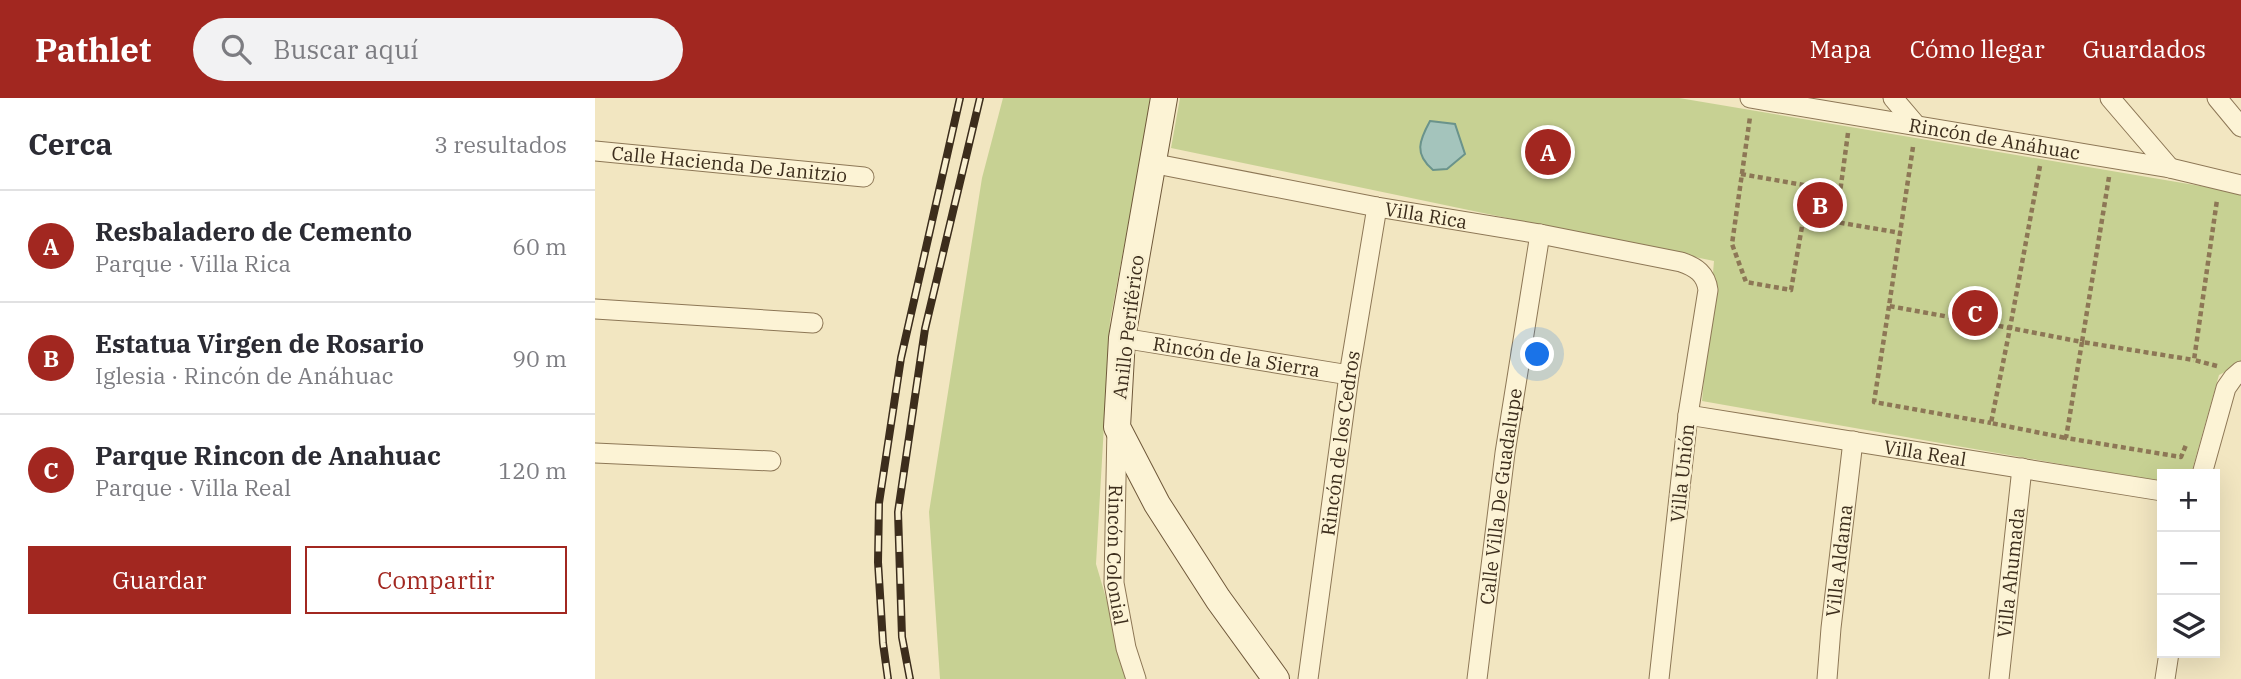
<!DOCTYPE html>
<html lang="es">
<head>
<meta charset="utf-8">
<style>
	body { margin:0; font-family:"IBM Plex Serif",serif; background:#f2f2f3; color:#2b2b33 }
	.controls { position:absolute; right:21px; bottom:21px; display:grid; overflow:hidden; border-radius:0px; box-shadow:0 7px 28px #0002 }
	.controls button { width:63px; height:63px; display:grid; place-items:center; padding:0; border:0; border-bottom:2px solid #e1e1e2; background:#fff; color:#2b2b33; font:35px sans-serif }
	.you { position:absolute; left:943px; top:257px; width:24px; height:24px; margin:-18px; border:5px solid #fff; border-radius:50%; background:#1a73e8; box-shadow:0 0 0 10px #1a73e833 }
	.badge { display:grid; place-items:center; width:46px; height:46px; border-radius:50%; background:#a22720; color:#fff; font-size:23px; font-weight:700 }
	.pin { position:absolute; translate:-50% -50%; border:4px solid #fff; box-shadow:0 2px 7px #0006 }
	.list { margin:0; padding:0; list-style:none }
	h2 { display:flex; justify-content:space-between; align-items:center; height:91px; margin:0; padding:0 28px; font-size:30px }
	h2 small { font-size:23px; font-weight:400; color:#7c7c81 }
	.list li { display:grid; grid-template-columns:46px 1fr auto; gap:21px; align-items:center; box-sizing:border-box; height:112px; padding:0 28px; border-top:2px solid #e1e1e2 }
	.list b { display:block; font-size:26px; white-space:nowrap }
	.list p { margin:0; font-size:23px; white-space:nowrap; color:#7c7c81 }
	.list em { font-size:23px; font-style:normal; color:#7c7c81 }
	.actions { display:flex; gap:14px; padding:21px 28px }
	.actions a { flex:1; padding:16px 0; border:2px solid #a22720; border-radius:0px; text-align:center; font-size:24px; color:#a22720 }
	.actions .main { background:#a22720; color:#fff }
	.icon { flex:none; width:38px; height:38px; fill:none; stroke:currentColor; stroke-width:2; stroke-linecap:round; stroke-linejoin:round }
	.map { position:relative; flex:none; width:1646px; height:581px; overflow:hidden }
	header { display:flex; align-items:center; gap:42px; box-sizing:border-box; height:98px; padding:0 35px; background:#a22720; color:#fff }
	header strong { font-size:33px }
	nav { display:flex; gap:38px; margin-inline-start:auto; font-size:24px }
	.search { width:490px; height:63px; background:#f2f2f3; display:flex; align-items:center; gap:18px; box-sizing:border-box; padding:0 24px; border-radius:38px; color:#7c7c81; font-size:26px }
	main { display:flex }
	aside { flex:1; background:#fff }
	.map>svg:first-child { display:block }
	.green { fill:#c7d193 }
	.water { fill:#a4c4bc; stroke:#6a938b; stroke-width:2 }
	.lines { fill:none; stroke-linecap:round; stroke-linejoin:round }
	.street-casing { stroke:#8d7756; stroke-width:21 }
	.secondary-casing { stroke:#6f583a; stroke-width:28 }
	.path { stroke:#8d7756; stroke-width:4.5; stroke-dasharray:5 3.5; stroke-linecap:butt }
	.street { stroke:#fcf3d5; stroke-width:19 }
	.secondary { stroke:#fcf3d5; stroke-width:26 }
	.rail-casing { stroke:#3c2d1c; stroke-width:8 }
	.rail { stroke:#f9f0d1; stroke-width:5; stroke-dasharray:16; stroke-linecap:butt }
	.labels { text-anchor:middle; stroke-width:5; stroke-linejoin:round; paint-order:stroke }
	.street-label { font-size:19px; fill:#3c2d1c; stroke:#f9f0d1 }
</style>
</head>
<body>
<header>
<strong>Pathlet</strong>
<div class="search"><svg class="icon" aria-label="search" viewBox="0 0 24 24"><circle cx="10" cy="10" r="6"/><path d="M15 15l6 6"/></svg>Buscar aquí</div>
<nav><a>Mapa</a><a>Cómo llegar</a><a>Guardados</a></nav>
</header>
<main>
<aside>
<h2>Cerca<small>3 resultados</small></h2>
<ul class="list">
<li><span class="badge">A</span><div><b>Resbaladero de Cemento</b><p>Parque · Villa Rica</p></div><em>60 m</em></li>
<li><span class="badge">B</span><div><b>Estatua Virgen de Rosario</b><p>Iglesia · Rincón de Anáhuac</p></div><em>90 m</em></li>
<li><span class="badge">C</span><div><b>Parque Rincon de Anahuac</b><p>Parque · Villa Real</p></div><em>120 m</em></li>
</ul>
<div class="actions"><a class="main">Guardar</a><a>Compartir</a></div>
</aside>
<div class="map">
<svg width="1646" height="581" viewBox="0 0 1646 581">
	<rect width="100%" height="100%" fill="#f2e6c1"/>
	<g class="green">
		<path d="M408 0H557L515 223 501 466 535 581H345L334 414 387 80Z"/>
		<path d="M585 0H1084L1641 94 1646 97V266L1624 277 1596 376H1567V384L1107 303 1119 163 576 50Z"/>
	</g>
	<path class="water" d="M835 23 860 26 870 56 852 71 838 72C819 56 824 43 835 23Z"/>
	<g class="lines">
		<g class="street-casing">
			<g id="street">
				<path id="s1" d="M1155 0 1575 70 1646 87"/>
				<path d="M1298 0 1321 27"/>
				<path d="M1515 0 1575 70"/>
				<path d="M1622 0 1646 29"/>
				<path id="s2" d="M0 53 269 79"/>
				<path id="s3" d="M556 65 782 109 945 136 1086 164C1101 169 1111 176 1113 192L1093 317 1064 581"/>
				<path d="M0 211 218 225"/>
				<path id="s4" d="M527 240 754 277"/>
				<path id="s5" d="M1093 317 1567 393"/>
				<path id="s6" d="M522 329 519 485 531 550 541 581"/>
				<path d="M0 355 176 363"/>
				<path d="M1607 376 1631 290 1638 280 1646 273"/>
				<path id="s7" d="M713 581 754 277 782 109"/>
				<path id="s8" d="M882 581 910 355 945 136"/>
				<path id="s9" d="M1232 581 1236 530 1258 343"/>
				<path id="s10" d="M1404 581 1427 370"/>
				<path d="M1570 581 1574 555"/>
			</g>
		</g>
		<g class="secondary-casing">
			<path id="secondary" d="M569 0 527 240 522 329 562 406 623 501 681 581"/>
		</g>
		<g class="path">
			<path d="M1253 35 1241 124 1306 135"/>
			<path d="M1318 49 1294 208 1415 230 1396 325 1471 340"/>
			<path d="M1445 68 1415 230 1487 244 1471 340 1586 359 1591 347"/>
			<path d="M1146 76 1214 88 1196 192 1151 184 1137 146 1155 19"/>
			<path d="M1514 79 1487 244 1599 262"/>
			<path d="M1294 208 1279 304 1396 325"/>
			<path d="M1622 268 1599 262 1622 102"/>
		</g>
		<use href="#street" class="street"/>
		<use href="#secondary" class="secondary"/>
		<g class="rail-casing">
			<g id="rail">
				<path d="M293 581 288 545 283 464 284 405 306 260 365 0"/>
				<path d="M315 581 307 539 303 414 330 231 385 0"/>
			</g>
		</g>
		<use href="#rail" class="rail"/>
	</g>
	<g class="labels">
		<g class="street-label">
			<text dy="7" stroke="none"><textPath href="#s1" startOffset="248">Rincón de Anáhuac</textPath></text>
			<text dy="7" stroke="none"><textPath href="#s2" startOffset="135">Calle Hacienda De Janitzio</textPath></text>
			<text dy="7" stroke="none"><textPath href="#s3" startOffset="280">Villa Rica</textPath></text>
			<text transform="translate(533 229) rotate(-83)" y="7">Anillo Periférico</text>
			<text dy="7" stroke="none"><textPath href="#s4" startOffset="116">Rincón de la Sierra</textPath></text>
			<text dy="7" stroke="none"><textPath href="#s7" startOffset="238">Rincón de los Cedros</textPath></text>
			<text dy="7" stroke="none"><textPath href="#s5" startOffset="240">Villa Real</textPath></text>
			<text transform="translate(1087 375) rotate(-84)" y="7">Villa Unión</text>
			<text dy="7" stroke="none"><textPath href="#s8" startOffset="184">Calle Villa De Guadalupe</textPath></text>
			<text dy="7" stroke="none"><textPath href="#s6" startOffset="128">Rincón Colonial</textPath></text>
			<text dy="7" stroke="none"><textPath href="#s9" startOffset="119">Villa Aldama</textPath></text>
			<text dy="7" stroke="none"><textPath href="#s10" startOffset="107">Villa Ahumada</textPath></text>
		</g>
	</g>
</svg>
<div class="controls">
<button>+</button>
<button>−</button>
<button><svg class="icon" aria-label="layers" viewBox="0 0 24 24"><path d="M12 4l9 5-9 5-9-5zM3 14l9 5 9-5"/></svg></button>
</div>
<div class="you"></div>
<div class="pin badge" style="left:953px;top:54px">A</div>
<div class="pin badge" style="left:1225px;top:107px">B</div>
<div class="pin badge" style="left:1380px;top:215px">C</div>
</div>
</main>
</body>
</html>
